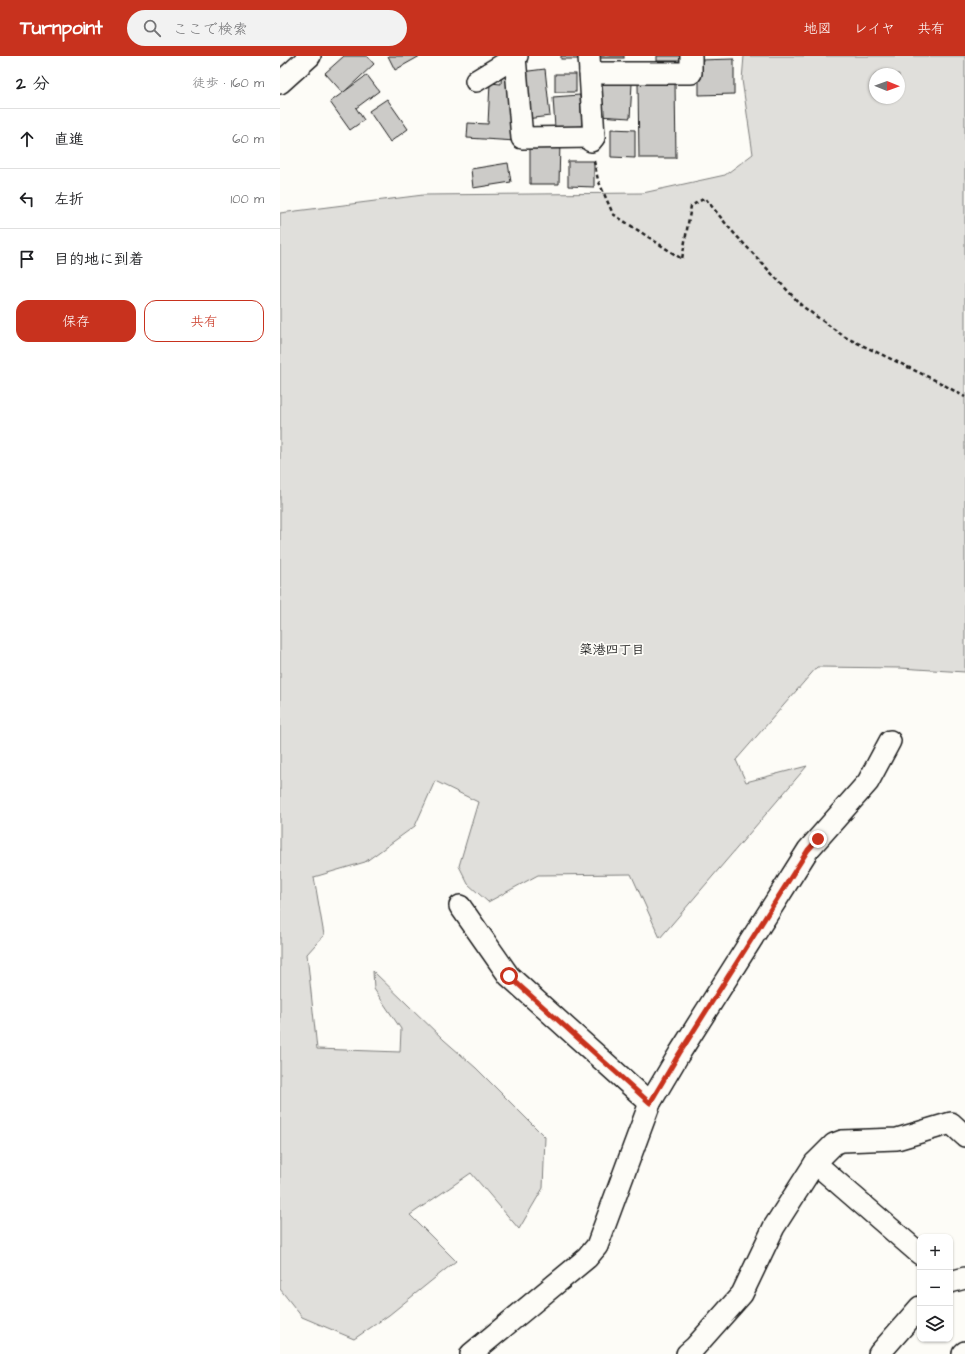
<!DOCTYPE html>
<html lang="ja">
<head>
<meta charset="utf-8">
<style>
	body { margin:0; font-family:"Architects Daughter","Klee One",sans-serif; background:#f2f2f2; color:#202124 }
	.controls { position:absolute; right:12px; bottom:12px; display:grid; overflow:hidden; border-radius:8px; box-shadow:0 1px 3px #0004 }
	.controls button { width:36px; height:36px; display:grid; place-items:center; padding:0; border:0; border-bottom:1px solid #e0e0e0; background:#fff; color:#202124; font:20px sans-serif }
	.compass { position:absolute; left:589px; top:12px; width:36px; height:36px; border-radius:50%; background:#fff; box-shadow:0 1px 3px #0004; rotate:91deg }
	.stop { position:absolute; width:12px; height:12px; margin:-9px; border:3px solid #c8321e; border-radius:50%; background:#fff }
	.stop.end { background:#c8321e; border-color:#fff; box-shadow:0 1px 4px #0008 }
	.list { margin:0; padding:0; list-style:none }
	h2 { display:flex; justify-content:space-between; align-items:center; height:52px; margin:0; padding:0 16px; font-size:17px }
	h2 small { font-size:13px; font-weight:400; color:#757577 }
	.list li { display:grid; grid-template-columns:26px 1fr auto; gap:12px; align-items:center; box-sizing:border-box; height:60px; padding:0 16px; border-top:1px solid #e0e0e0 }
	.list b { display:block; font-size:15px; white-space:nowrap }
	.list em { font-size:13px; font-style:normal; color:#757577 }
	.actions { display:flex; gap:8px; padding:12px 16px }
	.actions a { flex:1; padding:9px 0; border:1px solid #c8321e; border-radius:12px; text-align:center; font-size:14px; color:#c8321e }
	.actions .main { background:#c8321e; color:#fff }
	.icon { flex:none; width:22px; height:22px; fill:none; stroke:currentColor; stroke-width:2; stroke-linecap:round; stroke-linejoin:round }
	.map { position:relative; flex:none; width:685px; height:1298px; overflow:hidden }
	header { display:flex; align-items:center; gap:24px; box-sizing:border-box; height:56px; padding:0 20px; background:#c8321e; color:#fff }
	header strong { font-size:19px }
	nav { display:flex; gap:22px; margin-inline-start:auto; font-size:14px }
	.search { width:280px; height:36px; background:#f2f2f2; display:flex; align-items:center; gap:10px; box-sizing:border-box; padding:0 14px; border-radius:22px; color:#757577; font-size:15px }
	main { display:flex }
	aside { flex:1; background:#fff }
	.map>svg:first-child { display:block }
	.green { fill:#e0dfdb; stroke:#7e7e7c; fill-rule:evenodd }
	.building { fill:#cccbc8; stroke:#1c1c1c }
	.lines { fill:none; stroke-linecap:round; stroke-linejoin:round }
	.street-casing { stroke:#1c1c1c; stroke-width:24 }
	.path { stroke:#1c1c1c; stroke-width:2.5; stroke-dasharray:4 3; stroke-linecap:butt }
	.street { stroke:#fdfcf7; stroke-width:21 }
	.route { stroke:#c8321e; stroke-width:5 }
	.labels { text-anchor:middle; stroke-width:3.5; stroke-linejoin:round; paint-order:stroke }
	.neighbourhood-label { font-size:13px; font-weight:bold; fill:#1c1c1c; stroke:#fdfcf7 }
</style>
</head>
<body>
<header>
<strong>Turnpoint</strong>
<div class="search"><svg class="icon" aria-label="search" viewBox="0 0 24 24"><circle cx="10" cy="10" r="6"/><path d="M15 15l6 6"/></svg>ここで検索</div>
<nav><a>地図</a><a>レイヤ</a><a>共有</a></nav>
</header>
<main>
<aside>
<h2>2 分<small>徒歩 · 160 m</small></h2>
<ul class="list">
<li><svg class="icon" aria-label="ahead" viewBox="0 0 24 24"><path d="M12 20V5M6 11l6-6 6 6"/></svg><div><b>直進</b></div><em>60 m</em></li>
<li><svg class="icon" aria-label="left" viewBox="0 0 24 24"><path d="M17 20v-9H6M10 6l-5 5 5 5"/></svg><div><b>左折</b></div><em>100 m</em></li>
<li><svg class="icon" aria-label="arrive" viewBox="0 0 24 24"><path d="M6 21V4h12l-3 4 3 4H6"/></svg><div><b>目的地に到着</b></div></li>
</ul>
<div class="actions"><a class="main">保存</a><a>共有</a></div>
</aside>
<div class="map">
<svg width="685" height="1298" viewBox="0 0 685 1298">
	<rect width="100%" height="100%" fill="#fdfcf7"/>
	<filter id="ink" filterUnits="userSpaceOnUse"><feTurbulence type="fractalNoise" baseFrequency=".025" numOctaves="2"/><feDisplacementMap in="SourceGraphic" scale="8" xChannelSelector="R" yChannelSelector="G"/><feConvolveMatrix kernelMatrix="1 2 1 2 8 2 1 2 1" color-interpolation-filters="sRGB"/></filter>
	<g filter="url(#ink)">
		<path class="green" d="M464 0H685V616L620 612 537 611 456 704 466 726 527 710 380 882 351 818 258 819 208 846 188 828 179 810 198 746 155 725 135 770 85 806 34 821 44 879 27 898 37 993 120 996 121 973 94 933 93 915 164 984 196 1012 265 1081 263 1132 239 1173 191 1117 130 1159 176 1205 109 1259 74 1283 22 1261 0 1233V157L143 139 363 137 445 119 473 98 462 24ZM595 18H619V42H595Z"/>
		<g class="building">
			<path d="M64 0H87L94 8 63 37 45 17Z"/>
			<path d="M108 0H140L115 14Z"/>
			<rect x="281" y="0" width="17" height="3"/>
			<rect x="320" y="0" width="24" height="2"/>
			<rect x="377" y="0" width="27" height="5"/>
			<path d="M454 3V38L419 39V4Z"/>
			<path d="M222 9 241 16 236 85 187 82 188 67 208 68 210 27 221 28Z"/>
			<path d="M265 13 270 60 246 63 241 16Z"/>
			<rect x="275" y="18" width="21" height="18"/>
			<path d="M87 19 99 35 76 52 84 64 70 74 50 46Z"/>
			<path d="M320 27 352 28 350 62 318 60Z"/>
			<path d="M395 27 396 102H359L358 28Z"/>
			<path d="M300 39 302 70 275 72 273 41Z"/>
			<path d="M107 43 128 73 110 86 89 55Z"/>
			<path d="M331 73 355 74V102L331 101Z"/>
			<path d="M250 86 280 87 279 128H250Z"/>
			<path d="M288 105H314V131L288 130Z"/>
			<path d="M228 107 231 126 193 132 191 113Z"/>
		</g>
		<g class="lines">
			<g class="street-casing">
				<g id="street">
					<path d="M309 0 314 81 311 85"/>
					<path d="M235 1 242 82 314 81"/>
					<path d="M310 17H411V0"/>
					<path d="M196 25 237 0"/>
					<path d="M0 27 30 0"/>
					<path d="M180 850 229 920 370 1047"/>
					<path d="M535 1107 640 1198"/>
					<path d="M670 1226 685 1222"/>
					<path d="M191 1298 307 1202 317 1190 370 1047 399 998 528 794 588 726 610 685"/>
					<path d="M407 1298 415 1291 462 1238 494 1171 535 1107 554 1088 562 1085 617 1083 671 1067 685 1080"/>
					<path d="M599 1298 640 1251"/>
					<path d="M683 1298 685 1296"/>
				</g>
			</g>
			<path class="path" d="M314 105 318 124 333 158 402 203 411 150 425 142 451 174 522 250 565 281 659 326 685 341"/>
			<use href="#street" class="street"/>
		</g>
	</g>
	<g class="lines" filter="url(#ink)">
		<path class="route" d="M229 920 370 1047 399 998 528 794 538 783"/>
	</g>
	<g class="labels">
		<g class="neighbourhood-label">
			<text x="332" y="598">築港四丁目</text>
		</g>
	</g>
</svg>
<div class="controls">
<button>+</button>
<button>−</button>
<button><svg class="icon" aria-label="layers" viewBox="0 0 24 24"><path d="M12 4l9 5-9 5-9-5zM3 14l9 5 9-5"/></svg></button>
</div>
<svg class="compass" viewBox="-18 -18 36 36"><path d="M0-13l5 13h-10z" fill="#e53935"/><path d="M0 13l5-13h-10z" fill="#757577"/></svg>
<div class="stop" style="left:229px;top:920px"></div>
<div class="stop end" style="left:538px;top:783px"></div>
</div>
</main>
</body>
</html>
